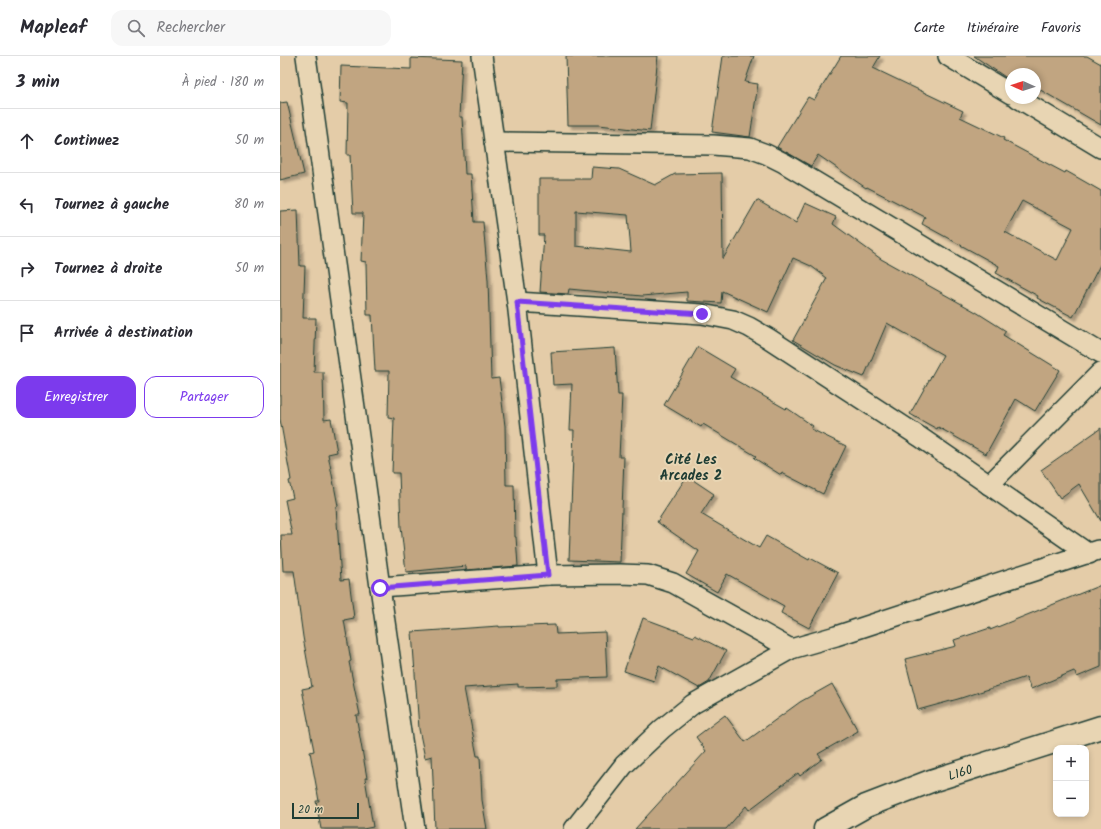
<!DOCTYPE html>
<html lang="fr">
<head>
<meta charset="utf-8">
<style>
	body { margin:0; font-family:Kalam,sans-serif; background:#f7f7f7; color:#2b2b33 }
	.controls { position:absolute; right:12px; bottom:12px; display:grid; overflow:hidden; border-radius:8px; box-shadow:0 2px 6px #0003 }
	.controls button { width:36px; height:36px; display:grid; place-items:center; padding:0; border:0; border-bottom:1px solid #e1e1e2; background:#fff; color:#2b2b33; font:20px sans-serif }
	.compass { position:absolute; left:725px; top:12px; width:36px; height:36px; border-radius:50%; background:#fff; box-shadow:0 2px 6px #0003; rotate:273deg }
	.scale { position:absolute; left:12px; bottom:10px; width:67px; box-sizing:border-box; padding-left:4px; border:2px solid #1f3d34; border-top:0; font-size:11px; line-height:14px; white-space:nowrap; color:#1f3d34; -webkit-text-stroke:3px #e8d5b3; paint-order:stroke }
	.stop { position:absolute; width:12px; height:12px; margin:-9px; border:3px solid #7c3aed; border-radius:50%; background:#fff }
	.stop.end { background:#7c3aed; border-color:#fff; box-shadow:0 1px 4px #0008 }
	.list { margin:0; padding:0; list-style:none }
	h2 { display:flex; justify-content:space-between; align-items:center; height:52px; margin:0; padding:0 16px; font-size:17px }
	h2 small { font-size:13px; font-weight:400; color:#7c7c81 }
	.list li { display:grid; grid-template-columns:26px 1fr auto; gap:12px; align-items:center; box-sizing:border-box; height:64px; padding:0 16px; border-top:1px solid #e1e1e2 }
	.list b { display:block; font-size:15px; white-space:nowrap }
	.list em { font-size:13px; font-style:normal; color:#7c7c81 }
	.actions { display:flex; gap:8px; padding:12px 16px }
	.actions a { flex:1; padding:9px 0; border:1px solid #7c3aed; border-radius:12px; text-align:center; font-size:14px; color:#7c3aed }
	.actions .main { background:#7c3aed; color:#fff }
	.icon { flex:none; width:22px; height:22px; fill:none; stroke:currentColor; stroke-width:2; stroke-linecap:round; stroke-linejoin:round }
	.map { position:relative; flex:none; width:821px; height:773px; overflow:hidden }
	header { display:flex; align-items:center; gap:24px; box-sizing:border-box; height:56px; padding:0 20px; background:#fff; border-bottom:1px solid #e1e1e2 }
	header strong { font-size:19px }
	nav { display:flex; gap:22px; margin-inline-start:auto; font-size:14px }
	.search { width:280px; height:36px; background:#f7f7f7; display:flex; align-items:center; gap:10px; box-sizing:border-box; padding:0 14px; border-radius:12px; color:#7c7c81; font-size:15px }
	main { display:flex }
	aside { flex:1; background:#fff }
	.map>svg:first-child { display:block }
	.building { fill:#c1a581; stroke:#1f3d34; fill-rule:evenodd; filter:url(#shadow) }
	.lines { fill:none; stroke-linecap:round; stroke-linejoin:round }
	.minor-casing { stroke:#1f3d34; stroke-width:22 }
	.tertiary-casing { stroke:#1f3d34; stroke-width:25 }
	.minor { stroke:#e8d5b3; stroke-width:19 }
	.tertiary { stroke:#e8d5b3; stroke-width:22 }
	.route { stroke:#7c3aed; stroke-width:5 }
	.labels { text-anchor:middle; stroke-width:4; stroke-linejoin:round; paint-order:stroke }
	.street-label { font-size:13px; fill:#1f3d34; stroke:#e8d5b3 }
	.neighbourhood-label { font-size:14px; font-weight:bold; fill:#1f3d34; stroke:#e8d5b3 }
</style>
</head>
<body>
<header>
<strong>Mapleaf</strong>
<div class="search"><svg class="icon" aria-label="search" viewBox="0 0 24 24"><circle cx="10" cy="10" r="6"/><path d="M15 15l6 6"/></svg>Rechercher</div>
<nav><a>Carte</a><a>Itinéraire</a><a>Favoris</a></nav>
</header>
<main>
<aside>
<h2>3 min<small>À pied · 180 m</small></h2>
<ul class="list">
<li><svg class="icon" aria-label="ahead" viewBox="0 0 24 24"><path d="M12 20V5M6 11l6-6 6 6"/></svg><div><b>Continuez</b></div><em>50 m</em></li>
<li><svg class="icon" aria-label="left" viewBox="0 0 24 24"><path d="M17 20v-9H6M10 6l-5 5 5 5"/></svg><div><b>Tournez à gauche</b></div><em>80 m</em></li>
<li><svg class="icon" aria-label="right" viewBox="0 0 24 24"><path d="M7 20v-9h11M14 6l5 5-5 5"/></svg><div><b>Tournez à droite</b></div><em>50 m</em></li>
<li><svg class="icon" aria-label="arrive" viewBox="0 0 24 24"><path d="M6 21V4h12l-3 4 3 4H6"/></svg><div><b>Arrivée à destination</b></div></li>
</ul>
<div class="actions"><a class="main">Enregistrer</a><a>Partager</a></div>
</aside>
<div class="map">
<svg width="821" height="773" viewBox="0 0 821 773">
	<defs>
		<filter id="shadow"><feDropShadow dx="3.5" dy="3.5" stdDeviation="1" flood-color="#0004"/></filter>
	</defs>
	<rect width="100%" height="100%" fill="#e4cca8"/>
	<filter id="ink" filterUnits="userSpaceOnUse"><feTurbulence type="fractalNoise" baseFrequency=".025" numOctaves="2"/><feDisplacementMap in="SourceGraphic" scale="8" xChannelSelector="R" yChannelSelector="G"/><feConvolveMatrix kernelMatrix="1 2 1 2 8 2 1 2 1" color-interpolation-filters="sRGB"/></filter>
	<g filter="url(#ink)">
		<g class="building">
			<path d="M286 0H378L370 75 319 69H288Z"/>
			<path d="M443 0H474L465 26 478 28 470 81 432 76Z"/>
			<path d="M561 0H600L593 12 683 55 680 61 724 82 723 84 785 117 786 115 821 135V207L793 261 757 242 758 240 716 217 719 210 642 168 645 161 587 131 586 132 538 99 531 110 497 91 528 41 534 44ZM742 145 793 172 777 204 725 176Z"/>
			<path d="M694 0H807L821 8V69L757 32 755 36V18H731V25Z"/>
			<path d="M131 2 182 4 179 61H182L185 118H191L194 166H203L208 224 211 323 219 322 225 370 226 429H234L235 481H236L238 510 186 514V510L126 516 121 471 119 417H112L114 362 108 361 109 315H95L92 259H87L86 206 81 205 83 157H73L70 99H67L68 47 60 46 61 10 131 13Z"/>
			<path d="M7 46 24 118 0 124V47Z"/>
			<path d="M312 111 339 113 375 129 395 118 442 117 443 203 477 144 516 167 525 147 556 161 553 168 601 203 696 256 726 275 723 279 780 314 755 355 736 343 706 398 658 371 657 373 630 358 663 299 607 267 584 321 555 309 513 284 547 222 531 210 513 202 488 256 442 235 441 247 407 245V236L362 240 289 233 288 238 260 236 264 179H259V123H311ZM296 155 348 159 351 196 296 190Z"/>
			<path d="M18 154 20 210H25L23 262H36L34 316H43L44 364 51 363 57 396 48 398 58 450 56 451 61 524 69 523 74 562 64 564 71 605 69 606 80 659H76L87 722H85L93 771 83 773H41L36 745H39L30 696 34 695 22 633 32 631 23 581 14 515H3L1 479H12L5 444 13 442 9 425 11 424 0 363V155Z"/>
			<path d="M418 291 455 313 450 321 506 353 507 352 533 370 531 373 566 390 543 438 502 417 501 419 474 402 476 400 423 368 421 371 384 349Z"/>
			<path d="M335 292 338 339H342L339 401H344L340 506 289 504 294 374H290L292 328 273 329 271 296Z"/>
			<path d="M821 372V465L799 428 780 442 761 414Z"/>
			<path d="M407 420 434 438 421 458 479 492 486 480 529 504 530 502 558 517 529 572 501 557 504 550 447 518 437 536 406 518 419 495 377 466Z"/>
			<path d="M821 529V611L797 621 794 615 751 633 746 621 678 643 638 654 625 603 676 590 674 584 710 572V574Z"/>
			<path d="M363 562 414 581 415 579 446 595 429 626 419 632 379 610 374 625 344 615Z"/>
			<path d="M275 569 276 578 325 576 327 621 277 623V630L238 631V628L184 632 197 700H200L202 744 207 773H155L152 700 145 702 139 673 132 576 219 570V571Z"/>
			<path d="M552 628 578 675 538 698 542 703 520 720 518 717 469 754 466 750 446 773H355L426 695 416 681 445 659 465 686 520 646Z"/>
		</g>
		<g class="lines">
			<g class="minor-casing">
				<g id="minor">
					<path d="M26 0 100 531 135 773"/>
					<path d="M202 0 237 246 268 519"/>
					<path d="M668 0 731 38"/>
					<path d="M738 42 821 92"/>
					<path d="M214 86 433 89 470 92 486 98 504 107 821 297"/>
					<path d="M237 246 422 258 453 264 469 271 488 282 640 381 809 498"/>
					<path d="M709 429 821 316"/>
					<path d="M100 531 268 519 340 518 368 519 393 527 511 593"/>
					<path d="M294 773 344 709 382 673 413 648 511 593 556 580 818 494"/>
				</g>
			</g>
			<g class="tertiary-casing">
				<path id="tertiary" d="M545 773 586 750 651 725 821 671"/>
			</g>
			<use href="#minor" class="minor"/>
			<use href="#tertiary" class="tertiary"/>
		</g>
	</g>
	<g class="lines" filter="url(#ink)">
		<path class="route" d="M100 532 268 519 237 246 422 258"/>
	</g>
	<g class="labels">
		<g class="street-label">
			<text transform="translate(680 716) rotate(-18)" y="5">L160</text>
		</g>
		<g class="neighbourhood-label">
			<text x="411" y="408">Cité Les<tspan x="411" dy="16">Arcades 2</tspan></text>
		</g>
	</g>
</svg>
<div class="controls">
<button>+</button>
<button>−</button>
</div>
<svg class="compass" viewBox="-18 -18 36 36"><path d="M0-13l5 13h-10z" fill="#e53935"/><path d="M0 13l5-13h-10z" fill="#7c7c81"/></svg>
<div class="scale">20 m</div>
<div class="stop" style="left:100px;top:532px"></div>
<div class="stop end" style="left:422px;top:258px"></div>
</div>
</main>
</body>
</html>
